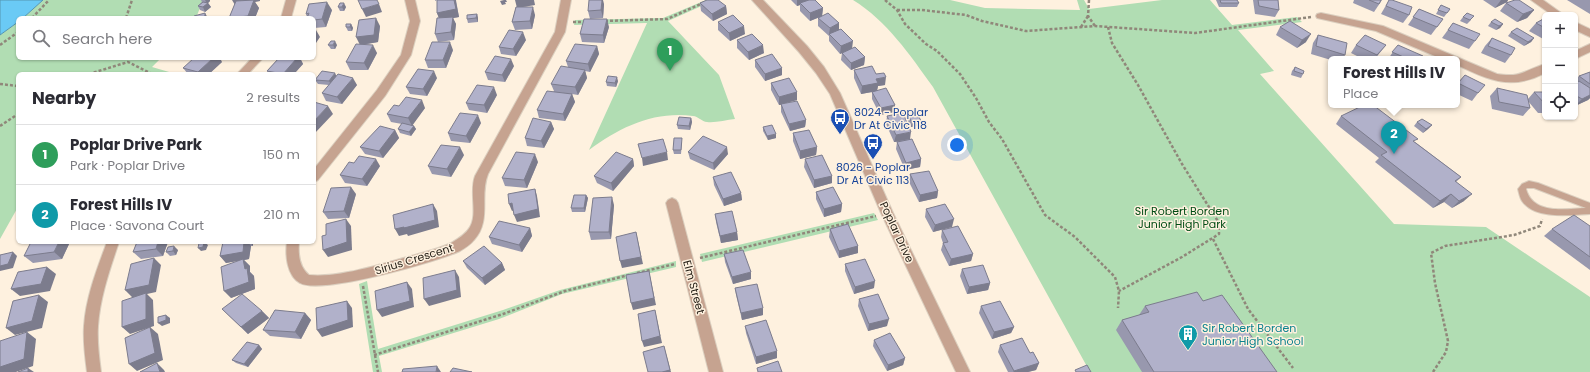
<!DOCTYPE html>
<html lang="en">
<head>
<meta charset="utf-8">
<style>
	body { margin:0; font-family:Poppins,sans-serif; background:#f7f7f7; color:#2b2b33 }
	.controls { position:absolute; right:12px; top:12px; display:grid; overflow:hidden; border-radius:6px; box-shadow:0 1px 3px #0004 }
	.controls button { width:36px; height:36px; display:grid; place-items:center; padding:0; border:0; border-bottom:1px solid #e1e1e2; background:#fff; color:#2b2b33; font:20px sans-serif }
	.you { position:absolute; left:957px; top:145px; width:14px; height:14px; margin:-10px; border:3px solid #fff; border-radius:50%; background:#1a73e8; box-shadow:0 0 0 6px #1a73e833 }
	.badge { display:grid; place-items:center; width:26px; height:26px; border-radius:50%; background:#d93025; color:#fff; font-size:13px; font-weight:700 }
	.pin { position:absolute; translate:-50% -33px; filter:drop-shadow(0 1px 2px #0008) }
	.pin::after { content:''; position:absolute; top:21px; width:14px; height:12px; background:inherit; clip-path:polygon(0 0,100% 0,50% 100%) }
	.popup { position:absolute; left:1328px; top:56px; width:132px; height:52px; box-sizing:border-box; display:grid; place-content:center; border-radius:6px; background:#fff; filter:drop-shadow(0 1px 3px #0005); font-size:13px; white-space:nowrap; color:#7c7c81 }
	.popup b { font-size:15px; color:#2b2b33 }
	.popup::after { content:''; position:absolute; left:50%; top:100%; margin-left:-8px; border:8px solid transparent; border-top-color:#fff }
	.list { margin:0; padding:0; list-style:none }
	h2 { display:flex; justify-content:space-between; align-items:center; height:52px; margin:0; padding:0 16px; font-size:17px }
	h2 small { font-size:13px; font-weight:400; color:#7c7c81 }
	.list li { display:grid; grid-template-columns:26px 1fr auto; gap:12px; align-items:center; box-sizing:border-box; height:60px; padding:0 16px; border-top:1px solid #e1e1e2 }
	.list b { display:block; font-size:15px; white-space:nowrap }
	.list p { margin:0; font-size:13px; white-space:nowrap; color:#7c7c81 }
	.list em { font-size:13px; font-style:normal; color:#7c7c81 }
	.icon { flex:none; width:22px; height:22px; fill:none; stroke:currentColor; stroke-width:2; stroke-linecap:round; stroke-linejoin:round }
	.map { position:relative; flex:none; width:1590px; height:372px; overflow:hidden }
	.search { position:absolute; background:#fff; box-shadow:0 1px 3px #0004; left:16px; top:16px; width:300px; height:44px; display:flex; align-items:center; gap:10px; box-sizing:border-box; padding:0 14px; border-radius:6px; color:#7c7c81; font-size:15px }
	.panel { position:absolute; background:#fff; box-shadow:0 1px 3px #0004; left:16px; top:72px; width:300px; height:172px; border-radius:6px }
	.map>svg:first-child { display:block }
	.green { fill:#b1ddb3 }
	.water { fill:#6acaf5; stroke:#5496b2 }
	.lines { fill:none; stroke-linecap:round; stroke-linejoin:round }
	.service-casing { stroke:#dbcfbf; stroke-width:2 }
	.minor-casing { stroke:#dbcfbf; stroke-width:2 }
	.path { stroke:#90877a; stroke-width:2.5; stroke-dasharray:3 2; stroke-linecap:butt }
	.service { fill:#c6a390; fill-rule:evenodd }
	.minor { fill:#c6a390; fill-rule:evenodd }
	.wall { fill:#9898ae }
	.shaded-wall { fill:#7c7c8d }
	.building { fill:#b1b1ca; stroke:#7c7c8d }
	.labels { text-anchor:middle; stroke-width:3; stroke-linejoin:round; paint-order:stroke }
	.transit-label { font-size:11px; fill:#164399; stroke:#fef1df; text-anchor:start }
	.park-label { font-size:11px; fill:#004c14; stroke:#fef1df }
	.street-label { font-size:11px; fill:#221c14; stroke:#fef1df }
	.culture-label { font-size:11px; fill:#0d838f; stroke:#fef1df; text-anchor:start }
</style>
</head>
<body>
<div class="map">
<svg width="1590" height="372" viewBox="0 0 1590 372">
	<rect width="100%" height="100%" fill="#fef1df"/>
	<g class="green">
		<path d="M43 0H203L196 18H23Z"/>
		<path d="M706 0H715L668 21 719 75 735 119C726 120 715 123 707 122 702 122 698 116 693 116 654 111 620 127 589 150L647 23 574 25 575 20 663 18Z"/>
		<path d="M853 0H950L985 8 1080 10 1077 0H1084L1089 9 1162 0H1210L1232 25 1297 17 1302 22 1238 30 1274 71 1260 74 1394 224 1486 227 1590 297V372H1090L933 87C910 55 887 21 853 0Z"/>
		<path d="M18 22V58H161L152 67 176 74H18V207L0 239V35Z"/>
		<path d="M874 213 878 220 702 262 700 254Z"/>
		<path d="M676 261V267L562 294 499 319 379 356 382 372H373L359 284 367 281 378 349 503 310 560 290Z"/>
	</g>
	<path class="water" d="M0 0H43L23 18H18V22L0 35Z"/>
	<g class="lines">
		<g class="service-casing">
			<path id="service" d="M1529 181 1538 183 1590 203V214C1570 215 1535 220 1522 201 1520 198 1519 193 1518 189L1522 184ZM1527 188H1534L1586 208C1565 209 1533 215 1526 189Z"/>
		</g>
		<g class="minor-casing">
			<g id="minor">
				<path d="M286 0H296L291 18H281Z"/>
				<path d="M405 0H415L420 21 411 55 385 96 318 180 314 182V169L377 90 401 55 410 21Z"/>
				<path d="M561 0H571L565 32 488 174C479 196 492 220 474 240 470 245 465 248 460 251 436 262 321 295 300 283 287 276 285 255 287 242H299C298 254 299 267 309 275 340 278 380 264 411 256 424 252 439 249 451 243 458 239 466 234 470 227 478 214 469 192 475 176L555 32Z"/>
				<path d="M752 0H763L807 46 824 67 840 93 893 213 970 372H956L881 213 830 94 816 73 799 52Z"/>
				<path d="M1531 0H1543L1564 15H1552Z"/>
				<path d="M1321 13 1383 26 1497 74C1521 78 1525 70 1545 64V73C1511 91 1489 80 1457 65V59H1442L1376 31 1317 18 1316 16 1317 14Z"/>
				<path d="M1575 22 1590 29V37L1575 30Z"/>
				<path d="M1590 44V52L1575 59V51Z"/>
				<path d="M252 58H263L248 74H237Z"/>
				<path d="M672 198 676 200 678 203 723 372H709L666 203 668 200Z"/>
				<path d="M107 242H119C110 269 100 297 98 326 97 341 99 357 101 372H87C85 357 83 341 84 326 86 297 97 269 107 242Z"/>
			</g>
		</g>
		<g class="path">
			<path d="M885 0 897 10 905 24 926 44 937 51 960 74 976 98 989 122 1002 139 1045 215 1075 237 1115 277 1119 291 1118 308"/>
			<path d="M1089 0 1088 16 1095 26"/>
			<path d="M897 10H922L966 15 982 21 1026 31 1095 26 1195 33 1311 17"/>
			<path d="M32 18 49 0"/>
			<path d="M126 18 132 0"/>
			<path d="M605 21 667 19 703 3"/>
			<path d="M573 22H586"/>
			<path d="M1081 27 1088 16"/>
			<path d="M1108 27 1112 43 1138 85 1182 164 1219 223V234L1182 257 1119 291"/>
			<path d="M0 45 18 32"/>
			<path d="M89 74 128 62 152 74"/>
			<path d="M0 84 18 86"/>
			<path d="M0 126 18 114"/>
			<path d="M1213 239 1248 309 1293 368"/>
			<path d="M700 258 876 216"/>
			<path d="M637 273 675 264"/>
			<path d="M363 286 378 372"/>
			<path d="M374 355 503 314 565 291 629 275"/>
			<path d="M1433 372 1446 352 1448 341 1435 283 1431 253 1445 246 1514 235 1540 226 1542 219"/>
		</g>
		<use href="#service" class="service"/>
		<use href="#minor" class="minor"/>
	</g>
	<g class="wall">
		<path d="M201 0H210V1L208 3 211 7 205 12 200 10 198 6 202 2Z"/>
		<path d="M435 0H456L459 17 453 18 456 24 454 40 438 42 435 34 439 18 437 13V0L435 1Z"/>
		<path d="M791 0H815L823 8 822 16 839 23V30L852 48 865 57 864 65 851 70 841 60 842 53 840 54 829 41V36L818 26V18L820 17 810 21 800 11V5L797 6Z"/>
		<path d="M1216 0H1237L1239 3 1237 7H1219Z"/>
		<path d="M1253 0H1278L1279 10 1275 17 1255 14Z"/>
		<path d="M1354 0H1382L1374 12 1353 3Z"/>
		<path d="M1389 0 1409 15 1403 23 1381 14Z"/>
		<path d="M1483 0H1508L1507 2 1495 8Z"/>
		<path d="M1567 0H1590V14Z"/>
		<path d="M260 1 255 2 259 8 255 18H229L235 4Z"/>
		<path d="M340 3 346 7 344 11H340L338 7Z"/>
		<path d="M700 3 726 6 727 14 713 21 701 11Z"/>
		<path d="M1506 3 1534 10 1527 18 1517 22 1500 11Z"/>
		<path d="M604 4 603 18 590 19 588 11Z"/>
		<path d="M535 5 522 7 535 15 532 29 515 30 512 22 516 7Z"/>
		<path d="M1441 5 1450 9 1444 17 1436 14Z"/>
		<path d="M1419 9 1443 19 1431 35 1408 25Z"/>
		<path d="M332 10 326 27 314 28V18L307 17 306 14Z"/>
		<path d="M477 14 478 18V22L468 23 467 19Z"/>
		<path d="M1463 17 1471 20 1467 24 1460 21Z"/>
		<path d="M1545 18V40L1529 31 1536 23Z"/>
		<path d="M718 22 745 34 730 41 718 30Z"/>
		<path d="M1491 22 1503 24 1500 28 1496 30 1488 26Z"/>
		<path d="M1453 23 1475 41 1469 49 1442 38Z"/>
		<path d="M351 24 353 28 352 31H348L346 27Z"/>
		<path d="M380 26 378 42 362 45 377 53 368 70H350L346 62 360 44Z"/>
		<path d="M609 27 604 43 582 42 580 34Z"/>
		<path d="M1280 27 1306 42 1297 48 1276 35Z"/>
		<path d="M1511 32 1534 38 1531 42 1524 46 1508 36Z"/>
		<path d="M1318 35 1345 55 1342 59H1331V60L1311 54 1313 43Z"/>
		<path d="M1492 38 1511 55 1505 63 1481 53 1485 46Z"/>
		<path d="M526 40 516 56 501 54 499 47Z"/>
		<path d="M737 40 764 53 749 60 737 48Z"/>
		<path d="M328 45H337L335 49H331Z"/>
		<path d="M1356 45H1386L1375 59H1363L1351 53Z"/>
		<path d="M1398 45 1421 59H1388Z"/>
		<path d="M597 46 599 54 590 72 585 71 587 78 578 95 572 94 575 102 565 121 539 118 537 110 554 91 551 84 568 67 566 61Z"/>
		<path d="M453 50 446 68H428L425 60Z"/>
		<path d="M279 58H300L303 64 294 74H269L267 71Z"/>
		<path d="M755 60 782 75 765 81 755 67Z"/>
		<path d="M222 62 209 74H188L183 68Z"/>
		<path d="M514 66 505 82 488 80 485 72Z"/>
		<path d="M1295 67 1303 74 1301 78 1291 75 1292 71Z"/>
		<path d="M854 70 876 74 885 85 878 86 877 90 895 105 894 112 880 115 872 99V92L861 94 854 78Z"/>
		<path d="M1590 72V98L1588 100 1575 106V80L1579 76Z"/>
		<path d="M1465 75 1478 93 1472 101 1457 94V85Z"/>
		<path d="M337 76 357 85 342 104 326 101 322 93 329 85 318 84 315 80Z"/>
		<path d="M437 78 427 96 410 94 406 87Z"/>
		<path d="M618 81 616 87 607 86 606 82Z"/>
		<path d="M771 83 797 92V100L782 104 806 120 805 127 790 131 781 112V105H779L771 90Z"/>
		<path d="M1497 88 1528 99 1534 92H1545V113H1538L1528 101 1530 108 1523 116 1492 109 1490 96Z"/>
		<path d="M497 95 487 113 469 110 466 103Z"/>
		<path d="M399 106 425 108 412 125 414 126 416 129 411 136 400 133 398 129 402 124 391 122 387 114Z"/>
		<path d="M908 115 920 125 911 127 907 119Z"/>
		<path d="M887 116 910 139 921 159 920 167 905 170 896 149 897 142H894L886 124Z"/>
		<path d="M1341 116 1415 142 1461 177 1456 182 1464 201 1452 208 1444 202 1433 208 1375 162 1379 158 1336 124Z"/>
		<path d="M691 118 692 122 690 130 678 129 677 125Z"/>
		<path d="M551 122 554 129 544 148 527 146 525 138Z"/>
		<path d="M1417 122 1432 125 1428 129 1423 133 1414 126Z"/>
		<path d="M481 123 470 143 451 141 448 133Z"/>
		<path d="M763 127 776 138 768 140 763 131Z"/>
		<path d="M395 130 399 138 383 158 365 154 360 147Z"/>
		<path d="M793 133 817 147 816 155 800 159 793 141Z"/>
		<path d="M682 142 681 154H674L673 150Z"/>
		<path d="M688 152 728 154 714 170 690 159Z"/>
		<path d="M464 155 451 177 432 174 428 166Z"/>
		<path d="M633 159 634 166 613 191 597 183 594 176Z"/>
		<path d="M805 159 832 176V183L814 188 804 167Z"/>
		<path d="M538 162 527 188 505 186 502 178Z"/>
		<path d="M380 166 367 186 345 183 340 175Z"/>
		<path d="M910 174 938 191 937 198 919 202 909 182Z"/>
		<path d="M713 177 741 193 742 200 724 206 714 185Z"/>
		<path d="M816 192 842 204 841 212 824 217 816 199Z"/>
		<path d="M356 194 349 218 328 219 323 212Z"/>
		<path d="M586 195 588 198 585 212H572L571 208Z"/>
		<path d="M614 205 611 239 591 240 589 232Z"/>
		<path d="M926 209 952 227 933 232 925 217Z"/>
		<path d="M715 214 737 232 738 240 721 243 716 222Z"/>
		<path d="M1590 226V270L1544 236 1552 229Z"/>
		<path d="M530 228 532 236 522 252 492 244 489 237Z"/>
		<path d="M830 229 858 246V253L839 258 829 237Z"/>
		<path d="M942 230 973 254 971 261 949 266 941 250 943 243 941 237Z"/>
		<path d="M31 242H67L69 244 62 259 33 263 24 256Z"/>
		<path d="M137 242H168L163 256 141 259 133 252Z"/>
		<path d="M223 242H253V246H251L249 259 244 260 250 266V272L254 276 255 289 231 298 240 260 226 263 220 256Z"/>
		<path d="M178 250 176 255 170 256 166 252Z"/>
		<path d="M724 254 751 279 733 284 725 262Z"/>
		<path d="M463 261 502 263 505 270 485 285 467 268Z"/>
		<path d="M845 264 874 288 854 294 845 271Z"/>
		<path d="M962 269 990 283 988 290 967 294 960 276Z"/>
		<path d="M735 288 763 315 742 320 736 295Z"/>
		<path d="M859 299 887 326 868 331 858 306Z"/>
		<path d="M1203 301 1277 372H1142L1116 330 1122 320 1139 315 1145 306Z"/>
		<path d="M981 306 1014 327 1011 333 992 339 979 313Z"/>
		<path d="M222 309 262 311 269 318 248 334Z"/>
		<path d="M305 313 311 320 301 339 270 336 263 330Z"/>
		<path d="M745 326 777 358 756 364 746 333Z"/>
		<path d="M874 340 905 358 903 365 887 371 873 346Z"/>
		<path d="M259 345 262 349 248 367 236 363 232 360Z"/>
		<path d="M1000 345 1030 353 1039 363 1036 370 1028 372H1008L998 352Z"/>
	</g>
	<g class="shaded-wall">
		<path d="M205 0H210V1L207 4Z"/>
		<path d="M232 0H260V1L255 2 259 8 255 18H249L248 16 235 5Z"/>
		<path d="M454 0H456V2L459 17 453 18 456 24 454 40 451 32 440 21 437 13Z"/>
		<path d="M504 0H506L507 2H505L506 4 502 5 500 1Z"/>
		<path d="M515 0H534L535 5 517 8Z"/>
		<path d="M602 0H603L604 4 603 18 601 10Z"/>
		<path d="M797 0H811L800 3V5L797 6Z"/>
		<path d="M1501 0H1508L1507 2 1495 8Z"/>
		<path d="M327 2 332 10 326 27 322 19Z"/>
		<path d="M208 3 211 7 205 12 203 7Z"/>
		<path d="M344 3 346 7 344 11 342 7Z"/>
		<path d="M379 4 382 12 366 17 362 9Z"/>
		<path d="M726 6 727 14 713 21 712 14Z"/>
		<path d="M533 7 535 15 532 29 530 21Z"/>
		<path d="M823 8 822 16 810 21V13Z"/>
		<path d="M1534 10 1527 18 1517 22 1523 14Z"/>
		<path d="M205 13 208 18H199Z"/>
		<path d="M477 14 478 18V22L476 18Z"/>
		<path d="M376 18 380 26 378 42 360 45 356 37Z"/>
		<path d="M607 19 609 27 604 43 603 35Z"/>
		<path d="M839 23V31L829 34 830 28Z"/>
		<path d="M351 24 353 28 352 31 350 27Z"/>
		<path d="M1503 24 1500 28 1496 30 1499 26Z"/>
		<path d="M744 26 745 34 730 41 729 33Z"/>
		<path d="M316 30 320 37 314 46V32Z"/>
		<path d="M523 32 526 40 516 56 513 49Z"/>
		<path d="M1311 34 1306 42 1297 48 1302 40Z"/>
		<path d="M1534 38 1531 42 1524 46 1528 42Z"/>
		<path d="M335 41 337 45 335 49 333 45Z"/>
		<path d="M853 41 852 49 840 54 841 46Z"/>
		<path d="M450 42 453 50 446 68 443 60Z"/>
		<path d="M373 45 377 53 368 70 364 63Z"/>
		<path d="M763 45 764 53 749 60 748 52Z"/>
		<path d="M597 46 599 54 590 72 588 64Z"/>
		<path d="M865 57 864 65 851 70V63Z"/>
		<path d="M213 58H220L222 62 209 74H200L198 72Z"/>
		<path d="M297 58H300L303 64 294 74H283Z"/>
		<path d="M511 59 514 66 505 82 502 75Z"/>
		<path d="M782 68V75L765 81V74Z"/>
		<path d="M585 70 587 78 578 95 575 87Z"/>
		<path d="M434 71 437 78 427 96 423 89Z"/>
		<path d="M335 73 337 77 331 85 329 81Z"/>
		<path d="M617 77 618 81 616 87 615 83Z"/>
		<path d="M886 77 885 85 878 86 877 91 861 94 862 86 876 79Z"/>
		<path d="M353 78 357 85 342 104 337 97Z"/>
		<path d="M494 87 497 95 487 113 484 105Z"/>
		<path d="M797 92V100L779 105V97Z"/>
		<path d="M572 94 575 102 565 121 563 114Z"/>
		<path d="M1590 95V98L1588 100 1575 106 1582 99Z"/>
		<path d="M422 100 425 108 412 126 408 118Z"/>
		<path d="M895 105 894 112 880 115 881 108Z"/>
		<path d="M328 106 333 114 315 133 314 132V121Z"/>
		<path d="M478 115 481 123 470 143 466 136Z"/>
		<path d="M691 118 692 122 690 130 689 126Z"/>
		<path d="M806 120 805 127 790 131 789 124Z"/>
		<path d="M921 121 920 125 911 127 912 123Z"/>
		<path d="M551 122 554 129 544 148 541 141Z"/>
		<path d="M1432 125 1428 129 1423 133 1426 129Z"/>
		<path d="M414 126 416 129 411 136 409 132Z"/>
		<path d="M395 130 399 138 383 158 379 151Z"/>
		<path d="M911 132 910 139 894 142 896 135Z"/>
		<path d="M776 134V138L768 140 767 136Z"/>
		<path d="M460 147 464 155 451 177 447 169Z"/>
		<path d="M727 147 728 154 714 170 713 163Z"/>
		<path d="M817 147 816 155 800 159V151Z"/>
		<path d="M667 152 668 160 643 166 642 158Z"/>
		<path d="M535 154 538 162 527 188 524 180Z"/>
		<path d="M376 159 380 166 367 186 362 179Z"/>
		<path d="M633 159 634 166 613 191 611 183Z"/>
		<path d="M921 159 920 167 905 170 906 163Z"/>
		<path d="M832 176V183L814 188V180Z"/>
		<path d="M351 187 356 194 349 218 344 211Z"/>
		<path d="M535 189 537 196 540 217 517 222 514 215Z"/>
		<path d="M938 191 937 198 919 202 920 195Z"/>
		<path d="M741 193 742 200 724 206 723 199Z"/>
		<path d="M1451 194 1444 202 1433 208 1440 201Z"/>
		<path d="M1472 194 1464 201 1452 208 1459 201Z"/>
		<path d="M586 195 588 198 585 212 584 208Z"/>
		<path d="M612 197 614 205 611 239 609 232Z"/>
		<path d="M512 203 515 210 512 211 509 204Z"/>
		<path d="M433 204 437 211 439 227 408 236 407 234 399 236 395 229Z"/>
		<path d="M842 204 841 212 824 217V209Z"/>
		<path d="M346 219 351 226 352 250 328 257 323 250Z"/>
		<path d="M954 219 952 227 933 232 935 225Z"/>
		<path d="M530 228 532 236 522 252 519 245Z"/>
		<path d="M636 232 643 264 622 268 620 261Z"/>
		<path d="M737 232 738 240 721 243 720 236Z"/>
		<path d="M59 242H67L69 244 62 259 54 252Z"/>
		<path d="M158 242H168L163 256 156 249Z"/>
		<path d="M204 242 208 245 206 250 201 251 198 248Z"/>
		<path d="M244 242H248L251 246 249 259 244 260 250 266V272L254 276 255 289 231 298 224 291 244 260 226 263 220 256Z"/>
		<path d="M250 242H253V246Z"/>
		<path d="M174 246 178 250 176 255 173 251Z"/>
		<path d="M858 246V253L839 258V251Z"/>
		<path d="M13 252 17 256 13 268 0 271V266Z"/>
		<path d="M973 254 971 261 949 266 951 259Z"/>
		<path d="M154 258 161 265 156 292 147 294 153 300 154 326 130 334 122 327 132 297 125 290Z"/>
		<path d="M502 263 505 270 485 285 482 278Z"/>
		<path d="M47 267 56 274 50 291 20 296 11 289Z"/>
		<path d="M455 270 459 277 461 297 429 306 424 299Z"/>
		<path d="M649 271 656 305 633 310 631 303Z"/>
		<path d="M751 272V279L733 284 732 277Z"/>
		<path d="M875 281 874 288 854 294 855 287Z"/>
		<path d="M407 282 412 289 414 307 382 317 377 310Z"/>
		<path d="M990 283 988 290 967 294 969 287Z"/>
		<path d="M39 295 48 302 42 328 15 335 6 328Z"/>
		<path d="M347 301 352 308 353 327 322 337 317 330Z"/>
		<path d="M763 308V315L742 320 741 313Z"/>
		<path d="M655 310 662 343 644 347 642 341Z"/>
		<path d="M262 311 269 318 248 334 241 327Z"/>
		<path d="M305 313 311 320 301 339 295 332Z"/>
		<path d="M166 315 170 318V323L162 326 158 323Z"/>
		<path d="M889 319 887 326 868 331 869 324Z"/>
		<path d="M150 327 158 334 163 360 137 371 129 364Z"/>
		<path d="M1014 327 1011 333 992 339 994 332Z"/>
		<path d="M27 332 36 339 33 366 16 372H0V367Z"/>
		<path d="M259 345 262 349 248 367 244 364Z"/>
		<path d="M664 346 671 372H662Z"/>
		<path d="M777 351V358L756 364V357Z"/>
		<path d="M905 358 903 365 887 371 888 365Z"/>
		<path d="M157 363 164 370 165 372H160Z"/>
		<path d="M1039 363 1036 370 1028 372H1013L1014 371Z"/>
		<path d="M437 366 441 372H436Z"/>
		<path d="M28 368 34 372H28Z"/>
	</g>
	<g class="building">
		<path d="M254 0 248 16 229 18 236 1Z"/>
		<path d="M358 0H377L379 4 362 9Z"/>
		<path d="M437 0H454L456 9 437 13Z"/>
		<path d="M589 0H602L601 10 588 11Z"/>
		<path d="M707 0H718L726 6 712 14 700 3Z"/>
		<path d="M809 0H815L823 8 810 13 800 3Z"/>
		<path d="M1220 0H1237L1239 3H1221Z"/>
		<path d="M1258 0H1278L1279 10 1259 6Z"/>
		<path d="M1369 0H1381L1379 4Z"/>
		<path d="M1389 0H1392L1412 7 1409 15 1386 6Z"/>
		<path d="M1515 0H1519L1534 10 1523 14 1506 3Z"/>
		<path d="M203 2 208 3 203 7 198 6Z"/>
		<path d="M327 2 322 19 314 20V18H307L309 13 306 14 309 4Z"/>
		<path d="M340 3H344L342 7H338Z"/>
		<path d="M1441 5 1450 9 1447 13 1438 10Z"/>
		<path d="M516 7H533L530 21 512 22Z"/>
		<path d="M1419 9 1443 19 1437 27 1413 17Z"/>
		<path d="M205 13V16L199 18H195L194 16Z"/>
		<path d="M828 13 839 23 830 28 818 18Z"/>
		<path d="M1467 13 1474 16 1470 20 1463 17Z"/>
		<path d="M477 14 476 18 467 19V15Z"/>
		<path d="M733 15 744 26 729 33 718 22Z"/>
		<path d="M453 17 451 32 435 34 437 18Z"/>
		<path d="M376 18 374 35 356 37 359 20Z"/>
		<path d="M1545 18V28L1536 23Z"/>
		<path d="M584 19H607L603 35 580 34Z"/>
		<path d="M1495 19 1503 24 1499 26 1491 22Z"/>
		<path d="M1290 21 1311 34 1302 40 1280 27Z"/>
		<path d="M1453 23 1480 34 1475 41 1448 30Z"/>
		<path d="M346 24H351L350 27H346Z"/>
		<path d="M1517 28 1534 38 1528 42 1511 32Z"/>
		<path d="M841 29 853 41 841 46 829 34Z"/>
		<path d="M509 30 523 32 513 49 499 47Z"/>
		<path d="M752 34 763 45 748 52 737 40Z"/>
		<path d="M1318 35 1347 43 1345 55 1316 46Z"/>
		<path d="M1365 35 1386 45 1377 55 1356 45Z"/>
		<path d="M1492 38 1515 48 1511 55 1488 46Z"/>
		<path d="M331 41H335L333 45H328Z"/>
		<path d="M432 42H450L443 60H425Z"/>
		<path d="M356 44 373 45 364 63 346 62Z"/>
		<path d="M575 44 597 46 588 64 566 61Z"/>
		<path d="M1398 45 1423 56 1421 59H1408L1392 52Z"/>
		<path d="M855 47 865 57 851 63 842 53Z"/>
		<path d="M772 54 782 68 765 74 755 60Z"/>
		<path d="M495 56 511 59 502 75 485 72Z"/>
		<path d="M194 58H213L198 72 183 68Z"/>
		<path d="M279 58H297L283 74 267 71Z"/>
		<path d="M561 66 585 70 575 87 551 84Z"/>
		<path d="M872 66 876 74 884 73 886 77 876 79 878 83 862 86 854 70Z"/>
		<path d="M1295 67 1304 71 1303 74 1294 71Z"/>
		<path d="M418 69 434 71 423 89 406 87Z"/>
		<path d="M322 71 335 73 329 81 315 80Z"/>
		<path d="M1590 72V84L1579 76Z"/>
		<path d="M338 74 353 78 337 97 322 93Z"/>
		<path d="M1465 75 1485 85 1478 93 1458 83Z"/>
		<path d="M608 76 617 77 615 83 606 82Z"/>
		<path d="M789 78 797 92 779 97 771 83Z"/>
		<path d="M1579 81 1590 88V95L1582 99 1575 95V83Z"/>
		<path d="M477 85 494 87 484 105 466 103Z"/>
		<path d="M886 88 895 105 881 108 872 92Z"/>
		<path d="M1497 88 1527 95 1530 108 1499 102Z"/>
		<path d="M547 91 572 94 563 114 537 110Z"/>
		<path d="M1534 92H1545V104Z"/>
		<path d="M406 97 422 100 408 118 387 114 394 105 399 106Z"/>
		<path d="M797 101 806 120 789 124 781 104Z"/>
		<path d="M314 102 328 106 314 121Z"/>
		<path d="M1364 105H1373L1418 139 1413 141 1461 177 1455 181 1472 194 1459 201 1451 194 1440 201 1381 155 1387 152 1341 116Z"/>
		<path d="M460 113 478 115 466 136 448 133Z"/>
		<path d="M903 113 911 132 896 135 887 116Z"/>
		<path d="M917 113 921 121 912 123 908 115Z"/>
		<path d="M679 117 691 118 689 126 677 125Z"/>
		<path d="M533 118 551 122 541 141 525 138Z"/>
		<path d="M1422 119 1432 125 1426 129 1417 122Z"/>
		<path d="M402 123 414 126 409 132 398 129Z"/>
		<path d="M772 125 776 134 767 136 763 127Z"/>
		<path d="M380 126 395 130 379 151 360 147Z"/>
		<path d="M809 130 817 147 800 151 793 133Z"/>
		<path d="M703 136 727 147 713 163 688 152Z"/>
		<path d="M674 138H682L681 150H673Z"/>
		<path d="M663 139 667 152 642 158 638 144Z"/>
		<path d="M912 139 921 159 906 163 897 142Z"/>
		<path d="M441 145 460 147 447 169 428 166Z"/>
		<path d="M516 152 535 154 524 180 502 178Z"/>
		<path d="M616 152 633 159 611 183 594 176Z"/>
		<path d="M822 155 832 176 814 180 805 159Z"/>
		<path d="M359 156 376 159 362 179 340 175 349 162 354 163Z"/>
		<path d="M929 171 938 191 920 195 910 174Z"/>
		<path d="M731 172 741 193 723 199 713 177Z"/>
		<path d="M351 187 344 211 323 212 331 188Z"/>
		<path d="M833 187 842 204 824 209 816 192Z"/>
		<path d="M535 189 538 209 514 215 512 203 509 204 508 194Z"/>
		<path d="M574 195H586L584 208H571Z"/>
		<path d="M612 197 609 232H589L593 198Z"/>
		<path d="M433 204 435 220 404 228V227L395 229 393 215Z"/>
		<path d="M945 204 954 219 935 225 926 209Z"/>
		<path d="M732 211 737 232 720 236 715 214Z"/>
		<path d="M1574 215 1590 226V257L1552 229Z"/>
		<path d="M346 219 347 242 323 250 322 236 326 235V224Z"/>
		<path d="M499 221 530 228 519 245 489 237Z"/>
		<path d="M848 224 858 246 839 251 830 229Z"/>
		<path d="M958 226 973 254 951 259 943 243 948 242 942 230Z"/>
		<path d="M636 232 641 257 620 261 616 237Z"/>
		<path d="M31 242H59L54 252 24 256Z"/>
		<path d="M137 242H158L156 249 133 252Z"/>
		<path d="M204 242 203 247 198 248 199 243Z"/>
		<path d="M223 242H244L243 252 220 256Z"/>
		<path d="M174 246 173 251 166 252 168 247Z"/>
		<path d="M484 246 502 263 482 278 463 261Z"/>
		<path d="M743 250 751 272 732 277 724 254Z"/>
		<path d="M13 252 8 264 0 266V255Z"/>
		<path d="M154 258 149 285 125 290 131 264Z"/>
		<path d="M243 259 245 269 247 268 249 282 224 291 221 267Z"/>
		<path d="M865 259 875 281 855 287 845 264Z"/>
		<path d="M983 265 990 283 969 287 962 269Z"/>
		<path d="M47 267 41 284 11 289 18 272Z"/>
		<path d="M455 270 457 290 424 299 423 278Z"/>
		<path d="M649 271 654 298 631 303 626 275Z"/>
		<path d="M407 282 410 301 377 310 375 291Z"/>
		<path d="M757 284 763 308 741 313 735 288Z"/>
		<path d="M1197 292 1203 301 1222 295 1277 372H1154L1122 320 1149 312 1145 306Z"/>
		<path d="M146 293V319L122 327V301Z"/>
		<path d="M242 294 262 311 241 327 222 309Z"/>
		<path d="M878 294 889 319 869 324 859 299Z"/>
		<path d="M39 295 32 321 6 328 13 301Z"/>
		<path d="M347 301 348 320 317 330 316 308Z"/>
		<path d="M1000 301 1014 327 994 332 981 306Z"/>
		<path d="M275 310 305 313 295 332 263 330Z"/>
		<path d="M655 310 660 336 642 341 638 314Z"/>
		<path d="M166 315V320L158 323V317Z"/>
		<path d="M766 320 777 351 756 357 745 326Z"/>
		<path d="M150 327 155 353 129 364 125 338Z"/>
		<path d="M27 332 24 359 0 367V341Z"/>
		<path d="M890 333 905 358 888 365 874 340Z"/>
		<path d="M1022 338 1030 353 1033 352 1039 363 1014 371 1000 345Z"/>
		<path d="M247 342 259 345 244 364 232 360Z"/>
		<path d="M664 346 670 370 662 372H648L643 352Z"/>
		<path d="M778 361 782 372H758L757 368Z"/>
		<path d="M157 363 160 372H140Z"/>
		<path d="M1087 365 1091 372H1076L1075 370Z"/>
		<path d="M437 366 436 372H402L403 369Z"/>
		<path d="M28 368V372H18Z"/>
		<path d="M453 368 472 372H450Z"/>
	</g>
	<defs>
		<g id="bus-pin" transform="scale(1)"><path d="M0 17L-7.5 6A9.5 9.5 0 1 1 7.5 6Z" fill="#1a4fb4" stroke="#fef1df"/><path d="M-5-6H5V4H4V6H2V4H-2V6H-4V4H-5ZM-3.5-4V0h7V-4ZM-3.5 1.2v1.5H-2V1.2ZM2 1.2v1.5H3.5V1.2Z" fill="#fff"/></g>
		<g id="building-pin" transform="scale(1)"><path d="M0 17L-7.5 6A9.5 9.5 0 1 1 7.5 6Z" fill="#0f9aa8" stroke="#fef1df"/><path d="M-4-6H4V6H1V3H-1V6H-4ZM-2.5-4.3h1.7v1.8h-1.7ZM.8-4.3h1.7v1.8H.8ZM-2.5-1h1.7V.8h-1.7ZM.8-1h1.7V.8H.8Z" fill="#fff"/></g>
	</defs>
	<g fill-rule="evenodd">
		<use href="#bus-pin" x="840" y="118"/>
		<use href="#bus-pin" x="873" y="143"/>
		<use href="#building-pin" x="1188" y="334"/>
	</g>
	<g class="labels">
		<g class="transit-label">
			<text x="854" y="116">8024 - Poplar<tspan x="854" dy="13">Dr At Civic 118</tspan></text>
			<text x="873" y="171" text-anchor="middle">8026 - Poplar<tspan x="873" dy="13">Dr At Civic 113</tspan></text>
		</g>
		<g class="park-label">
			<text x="1182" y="215">Sir Robert Borden<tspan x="1182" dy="13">Junior High Park</tspan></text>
		</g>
		<g class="street-label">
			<text transform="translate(897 232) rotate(65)" y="4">Poplar Drive</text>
			<text transform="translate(414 259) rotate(-17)" y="4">Sirius Crescent</text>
			<text transform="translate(694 287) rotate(75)" y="4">Elm Street</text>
		</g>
		<g class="culture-label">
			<text x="1202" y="332">Sir Robert Borden<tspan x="1202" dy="13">Junior High School</tspan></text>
		</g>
	</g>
</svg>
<div class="controls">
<button>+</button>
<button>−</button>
<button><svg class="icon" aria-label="locate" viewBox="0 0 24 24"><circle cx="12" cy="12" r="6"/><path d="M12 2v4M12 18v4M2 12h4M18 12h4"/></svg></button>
</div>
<div class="you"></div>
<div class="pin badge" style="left:670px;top:71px;background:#2e9e5b">1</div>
<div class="pin badge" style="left:1394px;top:154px;background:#0f9aa8">2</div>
<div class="popup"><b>Forest Hills IV</b>Place</div>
<div class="search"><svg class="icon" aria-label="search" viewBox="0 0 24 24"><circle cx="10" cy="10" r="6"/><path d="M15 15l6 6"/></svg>Search here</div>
<section class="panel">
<h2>Nearby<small>2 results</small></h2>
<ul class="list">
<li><span class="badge" style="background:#2e9e5b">1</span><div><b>Poplar Drive Park</b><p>Park · Poplar Drive</p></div><em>150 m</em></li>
<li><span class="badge" style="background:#0f9aa8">2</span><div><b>Forest Hills IV</b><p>Place · Savona Court</p></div><em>210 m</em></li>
</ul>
</section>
</div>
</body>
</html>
